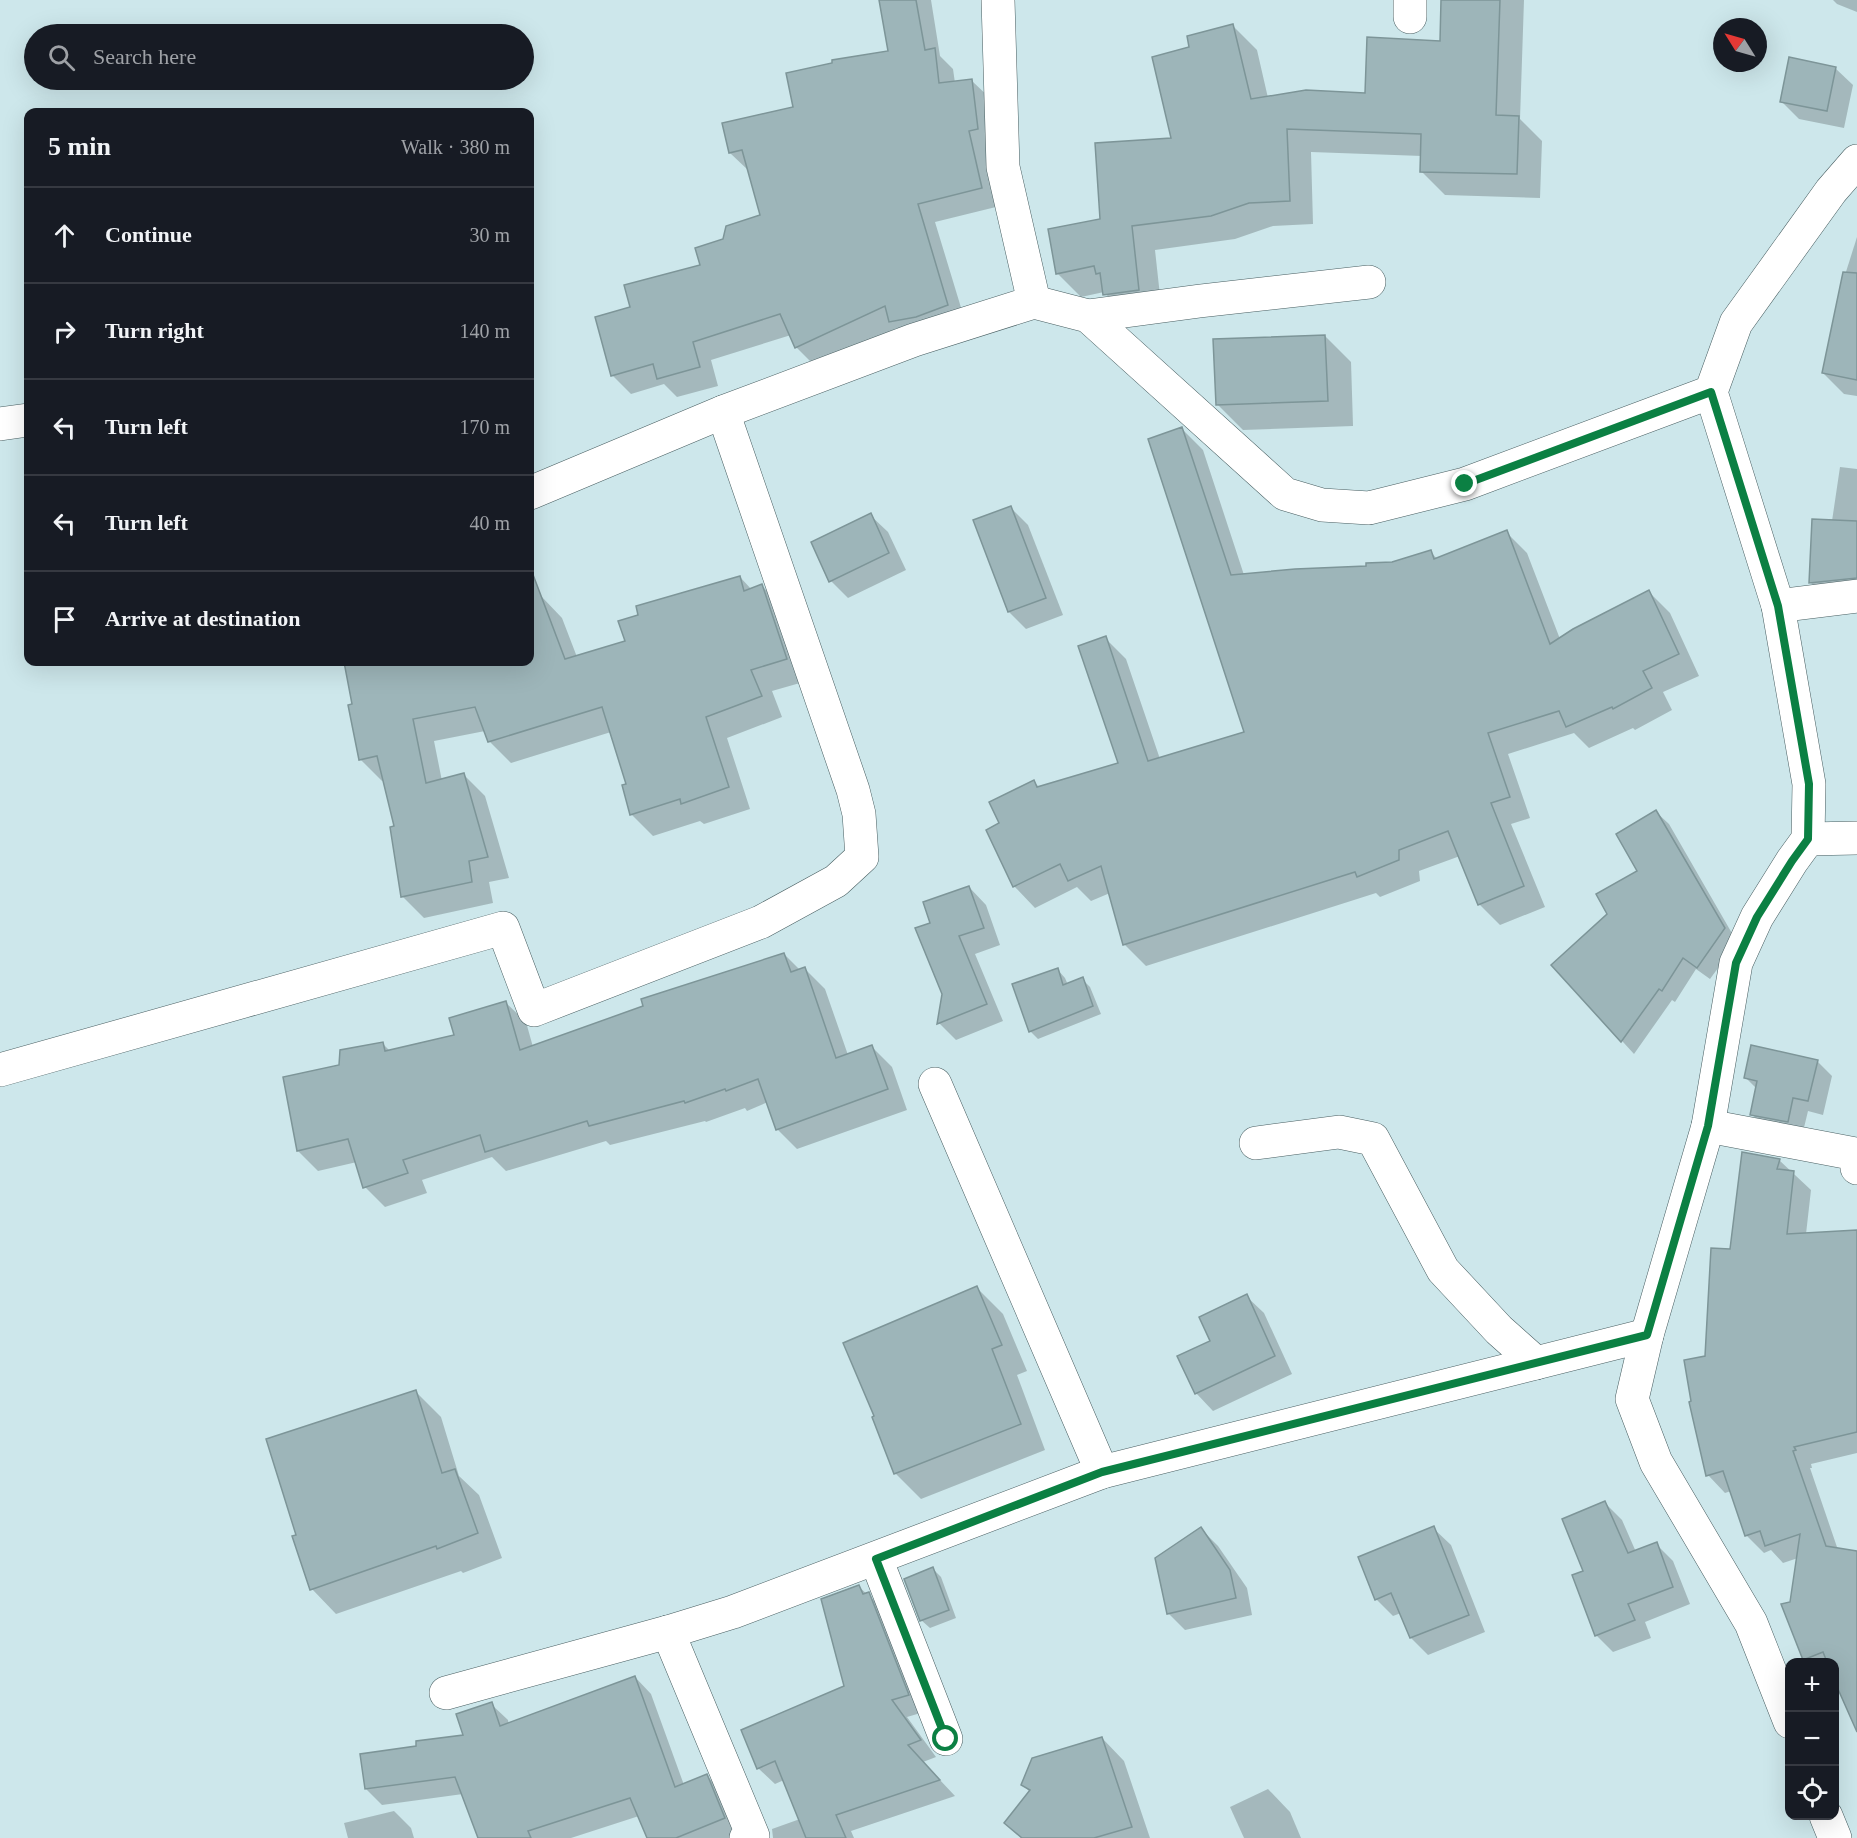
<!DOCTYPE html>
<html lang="en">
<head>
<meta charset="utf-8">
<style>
	body { margin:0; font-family:"Times New Roman",serif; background:#20242c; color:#f1f3f6 }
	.controls { position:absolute; right:18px; bottom:18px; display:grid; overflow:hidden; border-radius:12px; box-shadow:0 6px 24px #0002 }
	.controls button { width:54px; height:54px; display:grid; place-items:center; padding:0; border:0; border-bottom:2px solid #363941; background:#171b24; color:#f1f3f6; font:30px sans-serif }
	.compass { position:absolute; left:1713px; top:18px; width:54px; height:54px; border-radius:50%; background:#171b24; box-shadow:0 6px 24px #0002; rotate:307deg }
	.stop { position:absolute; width:18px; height:18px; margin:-14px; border:4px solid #0b8043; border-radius:50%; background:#fff }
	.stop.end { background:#0b8043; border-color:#fff; box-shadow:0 2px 6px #0008 }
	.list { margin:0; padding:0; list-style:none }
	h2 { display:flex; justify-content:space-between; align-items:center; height:78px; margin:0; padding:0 24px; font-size:26px }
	h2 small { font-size:20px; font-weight:400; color:#9ea1a6 }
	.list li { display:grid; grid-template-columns:39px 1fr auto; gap:18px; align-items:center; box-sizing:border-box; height:96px; padding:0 24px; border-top:2px solid #363941 }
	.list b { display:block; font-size:22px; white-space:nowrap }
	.list em { font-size:20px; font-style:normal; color:#9ea1a6 }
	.icon { flex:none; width:33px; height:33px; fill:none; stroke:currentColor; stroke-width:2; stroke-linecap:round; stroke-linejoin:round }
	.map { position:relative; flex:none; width:1857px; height:1838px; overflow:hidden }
	.search { position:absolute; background:#171b24; box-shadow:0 6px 24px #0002; left:24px; top:24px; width:510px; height:66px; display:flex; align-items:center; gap:15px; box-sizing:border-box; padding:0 21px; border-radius:33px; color:#9ea1a6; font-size:22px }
	.panel { position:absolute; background:#171b24; box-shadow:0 6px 24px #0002; left:24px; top:108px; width:510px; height:558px; border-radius:12px }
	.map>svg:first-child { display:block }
	.shadow { fill:#0003 }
	.building { fill:#9db5b9; stroke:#7d9598; stroke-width:1.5 }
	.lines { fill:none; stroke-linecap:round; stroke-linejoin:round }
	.street-casing { stroke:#485e61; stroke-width:34 }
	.street { stroke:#fff; stroke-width:33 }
	.route { stroke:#0b8043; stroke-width:8 }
</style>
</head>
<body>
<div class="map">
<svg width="1857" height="1838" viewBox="0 0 1857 1838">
	<rect width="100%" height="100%" fill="#cde7eb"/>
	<g class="shadow">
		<path d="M881 0H931L940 56 953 69 955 83 972 81 991 99 1000 206 935 222 966 324 909 340 897 328 815 366 796 347 791 335 711 360 718 386 677 397 664 384 631 394 612 375 631 308 702 266 724 240 761 216 749 171 730 153 795 108 890 52Z"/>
		<path d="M1443 0H1524L1520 119 1542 141 1540 198 1445 195 1421 171 1422 156 1311 152 1313 224 1273 226 1235 239 1155 250 1162 314 1128 318 1104 292 1081 297 1057 273 1173 139 1191 49 1233 26 1257 50 1268 98 1366 94 1441 43Z"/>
		<path d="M1833 0H1857V12L1837 4Z"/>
		<path d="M1835 68 1853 85 1844 128 1799 119 1782 102Z"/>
		<path d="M1857 237V396L1844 394 1823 373 1839 294Z"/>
		<path d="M1325 336 1351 362 1353 426 1243 430 1217 404Z"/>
		<path d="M1182 429 1203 450 1244 575 1367 567 1392 564 1431 552 1437 559 1506 532 1527 553 1560 639 1649 592 1670 613 1699 676 1663 692 1672 710 1635 730 1633 728 1589 748 1574 733 1508 754 1530 818 1511 824 1545 907 1500 925 1479 904 1460 856 1419 871 1420 881 1380 897 1376 893 1146 966 1124 944 1110 893 1091 901 1077 887 1035 908 1014 886 1001 824 1034 782 1040 788 1120 764 1105 638 1126 659 1160 759 1246 733Z"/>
		<path d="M1840 467 1857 469V600L1831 603 1811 583 1832 521Z"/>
		<path d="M1011 508 1028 525 1063 615 1026 629 1009 612Z"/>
		<path d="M870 515 888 532 906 570 848 598 831 581Z"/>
		<path d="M740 577 752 590 762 586 783 607 807 681 772 691 782 717 727 738 750 809 704 824 700 821 653 836 631 814 628 785 611 732 511 763 489 741 485 731 434 741 442 781 464 775 485 796 509 878 489 882 493 903 424 918 402 896 396 827 384 780 382 781 360 759 354 705 346 662H530V601L541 596 562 618 577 657 627 642Z"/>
		<path d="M1656 812 1669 824 1737 942 1710 979 1696 969 1675 1002 1672 1000 1634 1054 1553 965 1609 914 1639 871Z"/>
		<path d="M969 887 986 905 1000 945 975 954 1003 1021 956 1040 939 1023 944 994 932 924Z"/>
		<path d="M784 954 800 970 805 969 825 989 848 1055 872 1047 892 1067 907 1110 797 1149 777 1129 768 1102 747 1111 745 1108 706 1122 705 1121 610 1145 606 1141 506 1171 492 1157 422 1180 427 1193 385 1207 365 1187 357 1162 318 1171 298 1151 340 1066 382 1043 390 1051 456 1036 505 1002 526 1022 533 1047Z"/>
		<path d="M1057 969 1065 978 1068 985 1082 979 1090 987 1101 1014 1038 1039 1030 1031Z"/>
		<path d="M1817 1061 1832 1076 1823 1115 1808 1111 1802 1136 1766 1129 1752 1114 1757 1089 1746 1078Z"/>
		<path d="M1779 1160 1811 1190 1806 1234 1857 1232V1453L1811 1464 1812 1468H1810L1838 1550 1857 1552V1726L1834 1662H1808L1804 1659 1791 1603 1798 1558 1783 1563 1771 1550 1764 1553 1747 1536 1731 1491 1725 1493 1708 1475 1706 1358 1731 1250Z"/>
		<path d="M977 1288 1003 1314 1027 1371 1017 1375 1045 1450 921 1499 895 1473Z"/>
		<path d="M1246 1296 1264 1313 1292 1374 1213 1411 1196 1393 1212 1342Z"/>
		<path d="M416 1392 441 1417 459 1476 479 1495 502 1558 463 1573 461 1571 336 1614 312 1589 298 1536Z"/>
		<path d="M1605 1503 1622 1520 1636 1552 1656 1544 1673 1561 1690 1604 1645 1622 1651 1638 1613 1652 1596 1635Z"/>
		<path d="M1433 1528 1451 1545 1485 1632 1428 1655 1411 1638 1401 1613 1393 1616 1376 1599Z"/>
		<path d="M1201 1529 1218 1546 1247 1588 1252 1615 1185 1630 1168 1613Z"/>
		<path d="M933 1569 941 1577 956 1618 930 1628 921 1620Z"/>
		<path d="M859 1587 885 1610 924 1712 907 1717 936 1757 923 1762 955 1796 851 1831 854 1838H773L772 1829 800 1819 784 1780 775 1784 758 1768 846 1687Z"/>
		<path d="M635 1677 651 1694 684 1785 707 1776 723 1792 742 1838H654L639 1816 571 1838H479L463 1794 382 1805 366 1789 418 1747 465 1736 491 1704 508 1720 509 1725Z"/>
		<path d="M1102 1738 1124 1761 1150 1838H1021L1006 1823 1030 1792 1023 1785Z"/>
		<path d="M1268 1789 1290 1812 1301 1838H1244L1230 1807Z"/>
		<path d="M394 1811 411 1828 414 1838H348L344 1823Z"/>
	</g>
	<g class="building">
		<path d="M879 0H916L925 50 935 48 939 83 972 79 978 129 969 131 982 188 918 204 948 305 916 317 889 322 885 306 795 348 780 314 693 342 700 367 657 379 653 364 611 376 595 317 630 307 624 285 700 265 695 248 723 239 726 226 760 215 742 150 729 153 722 123 793 107 786 73 832 63V60L888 51Z"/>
		<path d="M1441 0H1500L1496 115 1519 116 1517 174 1420 172 1421 134 1287 129 1290 201 1249 203 1211 216 1132 226 1139 290 1103 295 1100 273 1096 274 1094 266 1056 274 1048 229 1100 219 1095 143 1171 138 1152 57 1189 47 1187 36 1233 24 1251 99 1306 90 1365 93 1367 37 1440 41Z"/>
		<path d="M1789 57 1836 67 1827 111 1780 102Z"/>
		<path d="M1843 272 1857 273V380L1822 373Z"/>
		<path d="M1325 335 1328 401 1216 405 1213 339Z"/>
		<path d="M1182 427 1231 575 1295 569 1366 566V563L1392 562 1431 550 1434 559 1507 530 1550 644 1573 629 1649 590 1679 654 1643 671 1652 688 1613 709 1612 707 1566 727 1559 711 1488 733 1510 797 1491 803 1524 886 1478 905 1448 831 1399 850V860L1357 877 1355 872 1123 945 1101 866 1068 881 1060 864 1013 887 986 830 999 823 989 802 1034 780 1037 787 1118 763 1078 646 1106 636 1148 761 1244 732 1148 439Z"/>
		<path d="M1011 506 1046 598 1008 612 973 520Z"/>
		<path d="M871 513 889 553 829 582 811 542Z"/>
		<path d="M1812 519 1857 521V578L1809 583Z"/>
		<path d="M530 572H532L565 659 625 641 618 621 638 615 636 606 740 576 744 591 762 584 787 659 751 670 762 696 706 717 729 787 681 804 680 799 630 815 622 785 626 784 602 707 488 742 475 707 413 719 426 783 464 773 488 857 469 861 472 882 401 897 390 827 394 826 377 756 359 760 348 705 352 704 344 662H530Z"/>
		<path d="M1656 810 1725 928 1697 968 1683 958 1662 991 1659 989 1621 1042 1551 965 1607 914 1596 894 1637 871 1616 834Z"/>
		<path d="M969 886 984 928 959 936 987 1004 937 1024 942 994 915 928 930 923 923 902Z"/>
		<path d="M784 953 791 972 805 967 836 1058 872 1045 888 1089 776 1130 758 1079 726 1091 725 1089 685 1103 684 1101 589 1126 587 1121 485 1152 480 1135 403 1160 408 1173 363 1188 348 1139 297 1151 283 1077 339 1065 340 1050 383 1042 385 1051 454 1035 449 1018 506 1001 520 1050 643 1006 641 999Z"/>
		<path d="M1058 968 1063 985 1083 977 1093 1006 1029 1032 1012 984Z"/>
		<path d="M1751 1045 1818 1060 1808 1101 1793 1098 1788 1122 1750 1115 1757 1081 1744 1078Z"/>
		<path d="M1742 1152 1780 1159 1777 1169 1794 1171 1787 1234 1857 1230V1432L1794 1447 1796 1450 1793 1451 1826 1546 1857 1551V1732L1834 1680V1662H1827L1823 1652 1803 1660 1781 1604 1790 1602 1800 1534 1765 1546 1760 1531 1745 1536 1723 1471 1706 1476 1689 1402 1691 1401 1684 1360 1705 1356 1711 1248 1730 1249Z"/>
		<path d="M977 1286 1002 1345 992 1349 1021 1424 894 1474 872 1417 874 1416 843 1343Z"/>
		<path d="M1247 1294 1275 1356 1195 1394 1177 1356 1210 1341 1199 1317Z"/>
		<path d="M416 1390 442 1473 455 1469 478 1533 437 1549 436 1546 310 1590 292 1536 296 1535 266 1439Z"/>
		<path d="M1605 1501 1628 1553 1657 1542 1673 1587 1628 1604 1635 1620 1595 1636 1572 1575 1583 1571 1562 1519Z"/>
		<path d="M1434 1526 1469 1615 1410 1638 1391 1593 1375 1600 1358 1557Z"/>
		<path d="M1201 1527 1230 1570 1236 1598 1167 1614 1155 1558Z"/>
		<path d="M933 1567 949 1610 920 1621 904 1579Z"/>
		<path d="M859 1585 863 1594 869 1592 909 1695 892 1700 921 1740 908 1745 940 1780 836 1815 846 1838H806L775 1761 757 1769 741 1730 844 1686 821 1599Z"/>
		<path d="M635 1676 675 1787 707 1774 725 1818 676 1838H647L630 1798 528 1831 531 1838H478L455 1777 365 1789 360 1754 416 1746V1741L463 1735 456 1714 492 1702 500 1726Z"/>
		<path d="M1102 1737 1132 1827 1094 1838H1022L1004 1823 1030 1790 1021 1785 1032 1758Z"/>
	</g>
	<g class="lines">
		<g class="street-casing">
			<g id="street">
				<path d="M998 0 1003 167 1034 302"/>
				<path d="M1410 17V0"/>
				<path d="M1088 316 1200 301 1369 282"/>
				<path d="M0 424 28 420"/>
				<path d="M530 493 723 412 914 340 1034 302 1088 316 1285 494 1322 505 1369 508 1465 484 1711 392"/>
				<path d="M1778 606 1857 596"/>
				<path d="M1808 839 1857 838"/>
				<path d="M0 1070 503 928 534 1010 761 922 836 881 862 857 859 814 853 790 723 412"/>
				<path d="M935 1084 1102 1472"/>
				<path d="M1708 1126 1856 1154 1857 1168"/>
				<path d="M1256 1143 1339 1132 1373 1139 1443 1270 1499 1330 1536 1363"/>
				<path d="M876 1559 946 1739"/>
				<path d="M668 1632 753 1836 746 1838"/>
				<path d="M446 1693 668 1632 733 1612 1102 1472 1647 1335"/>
				<path d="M1790 1722 1751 1623 1656 1462 1632 1399 1647 1335 1708 1126 1736 963 1757 917 1792 861 1808 839 1809 784 1778 606 1711 392 1736 323 1831 191 1857 161"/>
				<path d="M1826 1816 1835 1838"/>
			</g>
		</g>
		<use href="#street" class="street"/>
	</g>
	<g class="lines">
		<path class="route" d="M946 1739 876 1559 1102 1472 1647 1335 1708 1126 1736 963 1757 917 1792 861 1808 839 1809 784 1778 606 1711 392 1465 484"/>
	</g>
</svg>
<div class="controls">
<button>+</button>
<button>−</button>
<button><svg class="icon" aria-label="locate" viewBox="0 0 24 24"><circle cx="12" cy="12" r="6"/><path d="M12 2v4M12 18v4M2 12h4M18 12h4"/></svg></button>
</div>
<svg class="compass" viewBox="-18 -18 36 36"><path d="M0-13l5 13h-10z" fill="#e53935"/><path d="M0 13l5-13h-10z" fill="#9ea1a6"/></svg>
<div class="stop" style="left:946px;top:1739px"></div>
<div class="stop end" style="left:1465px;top:484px"></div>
<div class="search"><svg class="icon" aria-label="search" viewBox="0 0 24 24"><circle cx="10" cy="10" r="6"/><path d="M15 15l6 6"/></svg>Search here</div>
<section class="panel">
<h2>5 min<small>Walk · 380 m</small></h2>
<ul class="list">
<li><svg class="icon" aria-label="ahead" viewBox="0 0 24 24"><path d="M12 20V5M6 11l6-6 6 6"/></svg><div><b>Continue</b></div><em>30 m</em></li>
<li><svg class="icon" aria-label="right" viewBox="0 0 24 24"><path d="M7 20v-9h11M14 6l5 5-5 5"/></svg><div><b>Turn right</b></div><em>140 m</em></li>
<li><svg class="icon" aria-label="left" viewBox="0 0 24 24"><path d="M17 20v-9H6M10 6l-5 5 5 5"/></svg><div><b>Turn left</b></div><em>170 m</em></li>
<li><svg class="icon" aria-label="left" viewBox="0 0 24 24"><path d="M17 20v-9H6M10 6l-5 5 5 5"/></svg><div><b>Turn left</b></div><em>40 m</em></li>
<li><svg class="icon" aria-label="arrive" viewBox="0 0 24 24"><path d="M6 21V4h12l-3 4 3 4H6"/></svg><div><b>Arrive at destination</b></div></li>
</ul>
</section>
</div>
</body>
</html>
